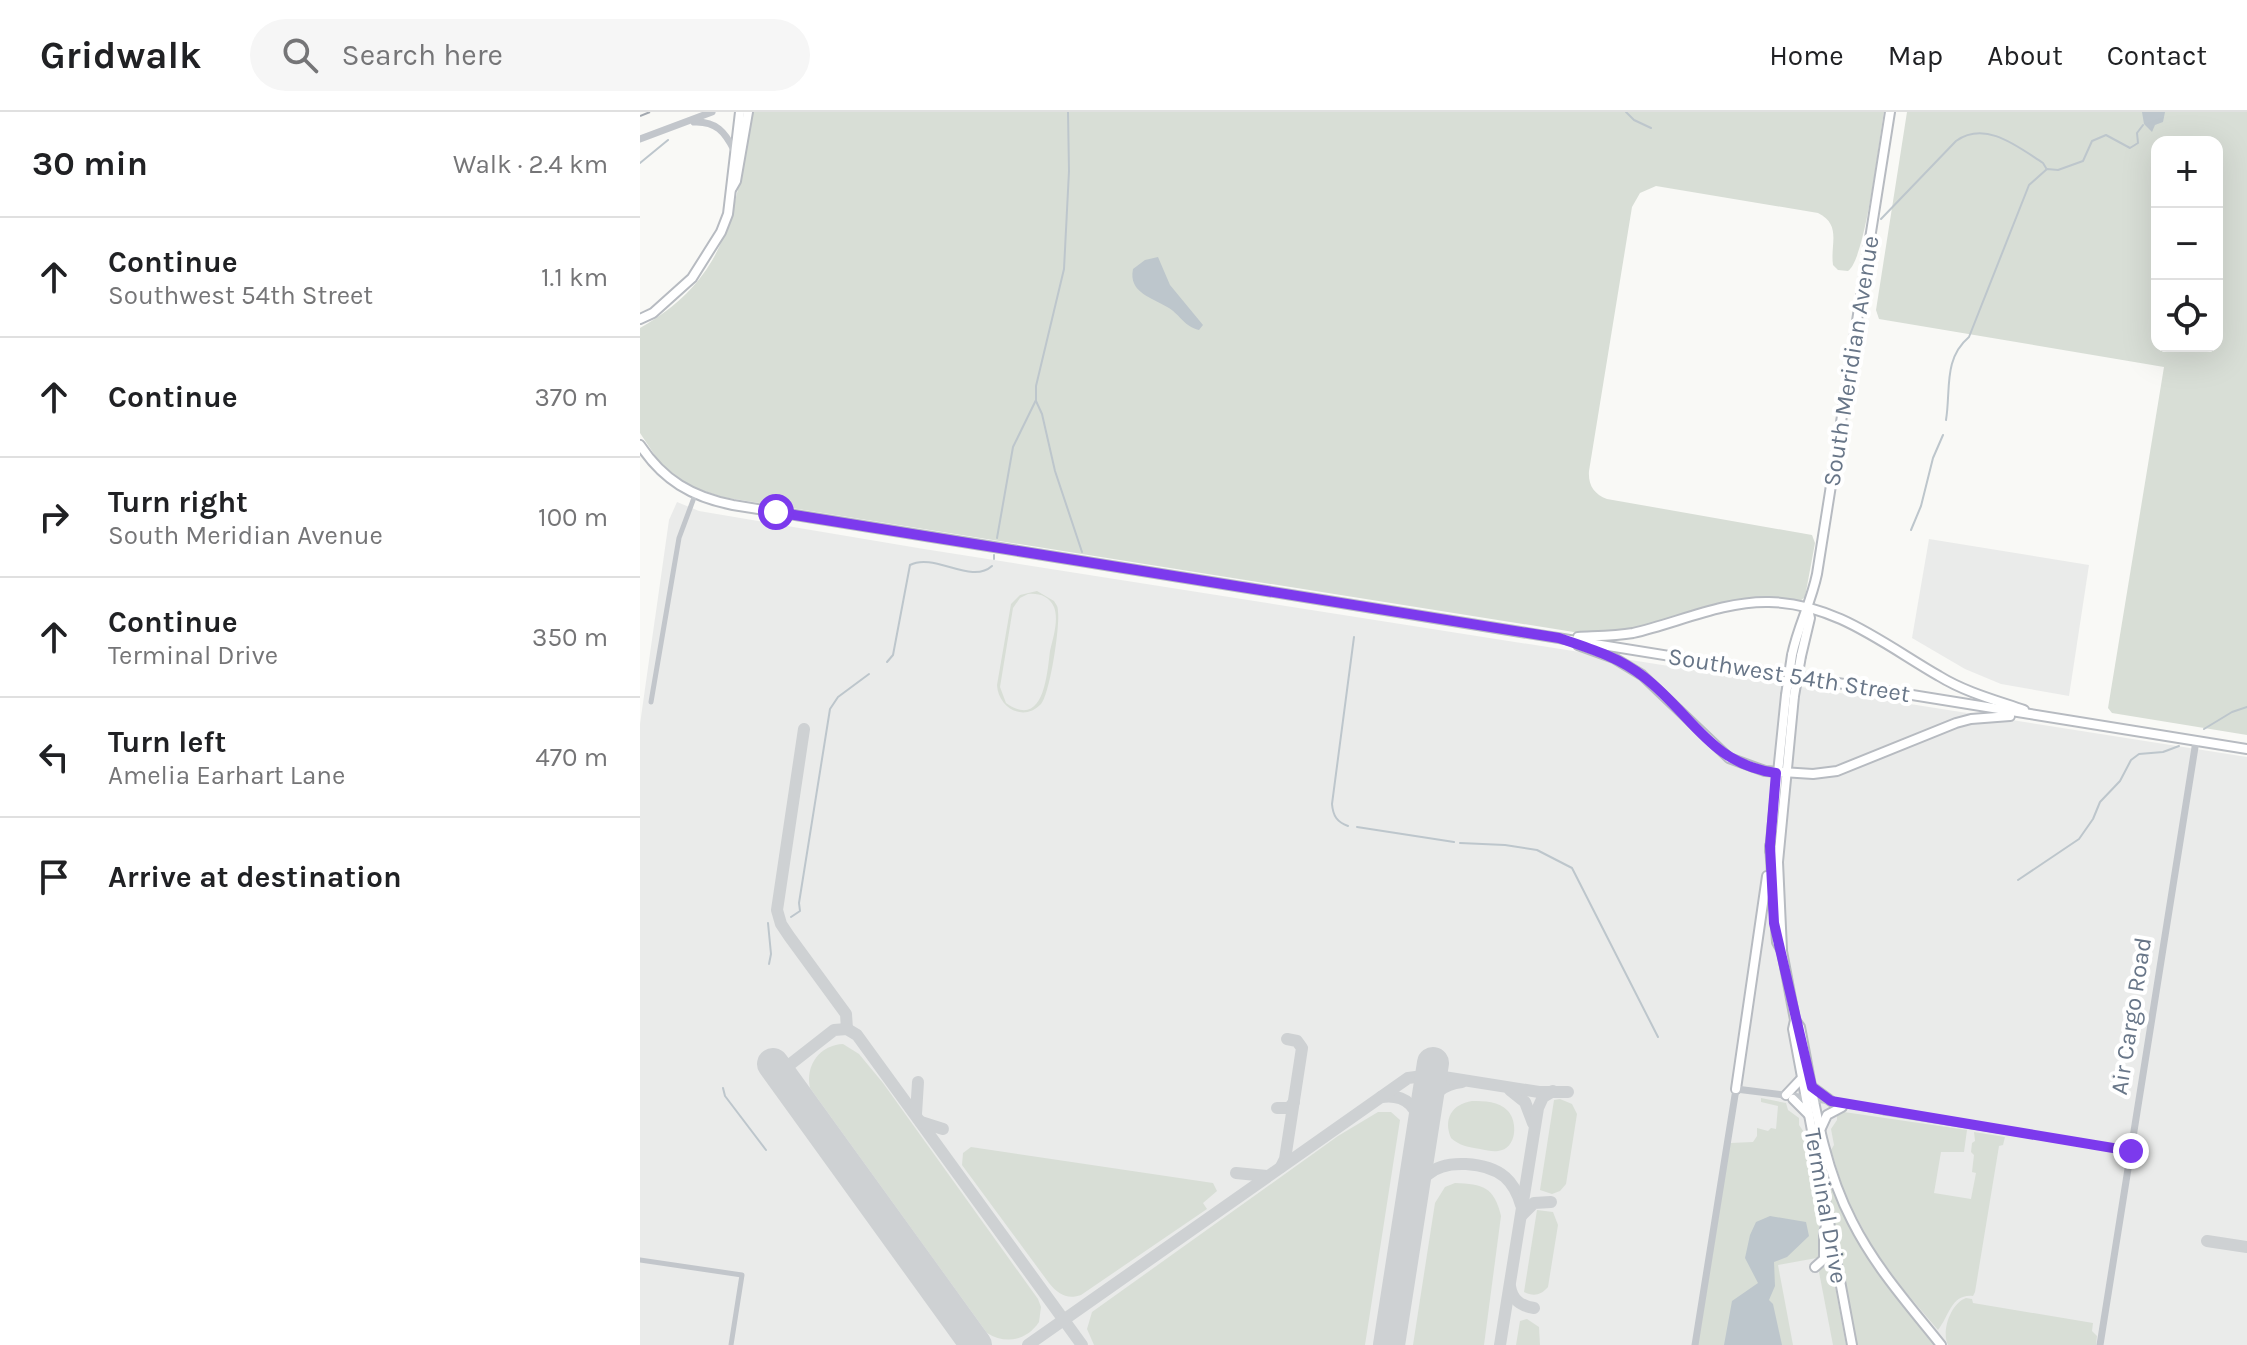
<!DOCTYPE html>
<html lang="en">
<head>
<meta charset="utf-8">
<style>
	body { margin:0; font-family:Karla,sans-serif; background:#f6f6f6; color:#202124 }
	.controls { position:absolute; right:24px; top:24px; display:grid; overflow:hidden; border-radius:16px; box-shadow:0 8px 32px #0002 }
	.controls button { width:72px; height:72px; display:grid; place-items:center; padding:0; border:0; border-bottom:2px solid #e0e0e0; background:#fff; color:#202124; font:40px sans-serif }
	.stop { position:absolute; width:24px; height:24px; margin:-18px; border:6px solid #7c3aed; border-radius:50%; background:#fff }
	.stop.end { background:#7c3aed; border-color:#fff; box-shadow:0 2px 8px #0008 }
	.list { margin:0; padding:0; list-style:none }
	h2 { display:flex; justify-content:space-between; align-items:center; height:104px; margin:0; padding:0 32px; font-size:34px }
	h2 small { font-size:26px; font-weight:400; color:#757577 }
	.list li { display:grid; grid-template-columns:52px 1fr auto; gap:24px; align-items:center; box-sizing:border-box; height:120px; padding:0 32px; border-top:2px solid #e0e0e0 }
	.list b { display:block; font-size:30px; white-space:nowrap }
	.list p { margin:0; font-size:26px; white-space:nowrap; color:#757577 }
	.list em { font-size:26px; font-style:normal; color:#757577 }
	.icon { flex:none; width:44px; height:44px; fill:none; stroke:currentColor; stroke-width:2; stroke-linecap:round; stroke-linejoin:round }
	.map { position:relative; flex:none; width:1607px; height:1233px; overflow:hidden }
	header { display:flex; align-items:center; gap:48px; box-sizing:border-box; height:112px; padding:0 40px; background:#fff; border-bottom:2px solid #e0e0e0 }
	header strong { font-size:38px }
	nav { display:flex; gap:44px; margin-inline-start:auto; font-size:28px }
	.search { width:560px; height:72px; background:#f6f6f6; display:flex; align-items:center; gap:20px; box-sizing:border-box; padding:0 28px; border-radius:44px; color:#757577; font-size:30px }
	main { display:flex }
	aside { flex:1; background:#fff }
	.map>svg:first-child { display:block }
	.built { fill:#eaebea }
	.green { fill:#d8ded6; fill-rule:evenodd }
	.water { fill:#bdc6cc }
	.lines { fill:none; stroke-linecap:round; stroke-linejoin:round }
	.stream { stroke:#bdc6cc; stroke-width:2 }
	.taxiway { stroke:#ced1d3; stroke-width:12 }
	.runway { stroke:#ced1d3; stroke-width:32 }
	.secondary-casing { stroke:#b7bbc1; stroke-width:12 }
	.minor { stroke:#c2c6cb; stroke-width:5 }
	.tertiary { stroke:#c2c6cb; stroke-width:7 }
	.secondary { stroke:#fff; stroke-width:8 }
	.rail { stroke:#a3a9b0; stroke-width:2; stroke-dasharray:12 6; stroke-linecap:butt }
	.secondary-bridge-casing { stroke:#b7bbc1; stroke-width:12; stroke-linecap:butt }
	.secondary-bridge { stroke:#fff; stroke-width:8 }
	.route { stroke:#7c3aed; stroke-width:10 }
	.labels { text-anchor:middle; stroke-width:8; stroke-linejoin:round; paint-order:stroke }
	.street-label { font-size:24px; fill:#687688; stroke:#fff }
</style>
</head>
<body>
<header>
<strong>Gridwalk</strong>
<div class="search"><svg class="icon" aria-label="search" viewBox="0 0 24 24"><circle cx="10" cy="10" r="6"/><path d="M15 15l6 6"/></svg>Search here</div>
<nav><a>Home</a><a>Map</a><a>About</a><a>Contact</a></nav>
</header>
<main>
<aside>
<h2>30 min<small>Walk · 2.4 km</small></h2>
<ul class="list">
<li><svg class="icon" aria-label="ahead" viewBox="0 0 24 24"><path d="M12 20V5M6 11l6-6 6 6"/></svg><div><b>Continue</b><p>Southwest 54th Street</p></div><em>1.1 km</em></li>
<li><svg class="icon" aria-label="ahead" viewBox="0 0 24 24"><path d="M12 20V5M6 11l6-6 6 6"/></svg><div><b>Continue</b></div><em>370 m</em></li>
<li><svg class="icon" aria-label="right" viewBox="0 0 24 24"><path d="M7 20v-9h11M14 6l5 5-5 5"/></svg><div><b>Turn right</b><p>South Meridian Avenue</p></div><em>100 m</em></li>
<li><svg class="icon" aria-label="ahead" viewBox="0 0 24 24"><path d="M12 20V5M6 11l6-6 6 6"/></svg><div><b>Continue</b><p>Terminal Drive</p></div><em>350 m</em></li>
<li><svg class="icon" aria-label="left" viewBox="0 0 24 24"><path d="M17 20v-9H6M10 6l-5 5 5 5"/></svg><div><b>Turn left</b><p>Amelia Earhart Lane</p></div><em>470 m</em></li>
<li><svg class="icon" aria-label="arrive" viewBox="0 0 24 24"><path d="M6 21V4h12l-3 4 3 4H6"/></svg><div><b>Arrive at destination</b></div></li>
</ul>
</aside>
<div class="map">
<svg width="1607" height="1233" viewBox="0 0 1607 1233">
	<rect width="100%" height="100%" fill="#f9f9f6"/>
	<g class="built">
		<path d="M37 390 59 399 284 437 1607 645V1233H0V612L29 408Z"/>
		<path d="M1289 427 1449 453 1429 584 1361 572 1325 557 1272 526Z"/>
	</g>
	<g class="green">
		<path d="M112 0H1244C1239 27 1226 147 1208 159L1198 158 1193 153C1190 132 1202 113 1178 101L1016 74 1000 81 992 95 949 359C948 373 954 382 967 387L1172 423 1175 431 1165 485 1158 491 1132 488 980 521H940L82 385 53 375 33 363 18 348 0 321V216C92 164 95 94 112 0Z"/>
		<path d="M1267 0H1607V623L1472 601 1468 596 1524 255 1239 207 1236 198ZM1517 30H1577V234H1517Z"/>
		<path d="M397 479 414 489C417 494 418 494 418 500 420 514 410 582 401 592 383 611 358 595 357 573L371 492 380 483ZM388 482C399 481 409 484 414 495 419 508 413 526 410 539 407 562 404 618 366 591L360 575 373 496 380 486Z"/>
		<path d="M203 932 219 942 243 971 398 1187 401 1195 399 1210C387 1228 366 1233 347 1221L170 976C165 953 180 933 203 932Z"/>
		<path d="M1121 986 1146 991 1148 998 1159 1006V1013L1168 1026 1175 1066 1182 1145 1138 1153 1153 1233H1058L1090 1031 1113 1030 1117 1024V1016L1128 1019 1131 1016 1136 1017 1138 994 1121 990Z"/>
		<path d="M920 987 932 992 937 1002 926 1072 920 1079 912 1082 900 1078 914 988Z"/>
		<path d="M832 989C844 989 859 989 868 999 878 1010 877 1037 858 1039 853 1040 846 1038 840 1037 828 1035 820 1034 811 1026 803 1007 812 992 832 989Z"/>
		<path d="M1197 999 1327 1018 1324 1040H1301L1294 1081 1331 1087 1336 1061 1332 1060 1334 1043 1331 1040 1332 1031 1335 1029 1334 1020 1365 1025 1363 1033 1359 1034 1335 1180 1333 1184C1311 1182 1310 1203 1298 1218L1263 1177 1233 1136 1205 1083 1191 1038 1194 1033 1191 1017 1197 1008Z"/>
		<path d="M738 1000H751L760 1008 725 1233H454L447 1217 452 1200 698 1024Z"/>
		<path d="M331 1035 573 1071 577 1079 563 1091 567 1097 441 1183C427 1188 418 1182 409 1171L322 1053 323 1041Z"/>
		<path d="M1180 1035 1205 1103 1297 1233H1214L1178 1036Z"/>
		<path d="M815 1071C843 1072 854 1075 861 1104L844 1233H773L795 1091 805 1075Z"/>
		<path d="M897 1098 913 1100 918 1113 908 1175C901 1183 894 1185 884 1180Z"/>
		<path d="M1191 1153 1206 1233H1193L1179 1160 1181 1156Z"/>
		<path d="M1326 1186 1332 1187 1333 1191 1453 1211 1452 1219 1457 1224 1456 1233H1308C1301 1219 1311 1191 1326 1186Z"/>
		<path d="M887 1207 899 1215 900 1233H876L880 1209Z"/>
	</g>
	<g class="water">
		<path d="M1502 0H1525L1523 10 1515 13 1512 20 1504 12Z"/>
		<path d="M518 145 530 173 563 213 559 218C544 214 541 204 529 196 513 186 488 181 493 157L505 148Z"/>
		<path d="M1130 1104 1166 1110 1169 1124 1147 1145 1134 1150 1135 1174 1129 1188 1133 1192 1142 1233H1084L1092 1189 1118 1171 1105 1146 1110 1123 1116 1110Z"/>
	</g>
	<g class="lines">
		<g class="stream">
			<path d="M986 0 994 8 1011 16"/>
			<path d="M0 51 28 28"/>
			<path d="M1241 107 1316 29C1346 8 1378 35 1403 51L1406 56"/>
			<path d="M396 289 402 302 415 359 442 440"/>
			<path d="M1306 308C1311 278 1303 247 1329 225L1389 73 1407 57 1418 58 1443 49 1452 29 1466 23 1490 36 1498 31 1497 21 1503 13"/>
			<path d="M1271 418 1281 394 1293 346 1303 323"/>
			<path d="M357 426 373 335 396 288V274L424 157 429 59 428 0"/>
			<path d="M354 447V443"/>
			<path d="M247 550 253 543 270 453C294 440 331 473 352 454"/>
			<path d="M1564 617 1592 600 1607 595"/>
			<path d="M708 714C697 710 693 704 692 692L714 525"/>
			<path d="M717 715 814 730"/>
			<path d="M820 731 865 733 897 738 932 756 1018 925"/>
			<path d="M1378 768 1439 727 1453 707 1460 690 1480 669 1491 648 1499 642 1523 640 1539 634"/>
			<path d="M151 805 160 799 159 791 190 597 198 585 229 562"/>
			<path d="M128 811 131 842 129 852"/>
			<path d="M83 976 85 984 126 1038"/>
		</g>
		<g class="taxiway">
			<path d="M164 617 137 798 141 812 149 824 206 902 207 917"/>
			<path d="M139 961 194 918 207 917 217 923 442 1233"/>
			<path d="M870 978 885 990 893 1011"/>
			<path d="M741 985C767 981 779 997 782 1021"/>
			<path d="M637 996H649L654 990"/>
			<path d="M276 1002 278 970"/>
			<path d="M785 1002C791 983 802 972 822 970"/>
			<path d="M281 1010 303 1017"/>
			<path d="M641 1055 645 1047 662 936 657 929 647 927"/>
			<path d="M596 1061 627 1064"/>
			<path d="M769 1104C773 1089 775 1074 787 1063 805 1046 847 1050 865 1065 874 1073 878 1082 881 1093"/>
			<path d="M881 1104 894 1091 911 1090"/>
			<path d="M1567 1129 1607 1135"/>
			<path d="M870 1174C872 1188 881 1194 894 1196"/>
			<path d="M327 1220 338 1233"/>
			<path d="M388 1233 768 966 791 963 899 980H928"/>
			<path d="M860 1233 898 996 903 985 913 979"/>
		</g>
		<g class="runway">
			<path d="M133 952 336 1233"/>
			<path d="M749 1233 793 951"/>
		</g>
		<g class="secondary-casing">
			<g id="secondary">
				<path d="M92 76 96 69 108 0"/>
				<path d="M0 207 13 201 52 166 81 120 88 102 100 0"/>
				<path d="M0 333C23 368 52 385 93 393L1607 637"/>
				<path d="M938 525C956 524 975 524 993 521 1037 511 1083 489 1129 490 1195 491 1245 533 1299 564 1325 580 1355 588 1384 598"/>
				<path d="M938 533 974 546 1002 563 1089 646 1125 659 1173 662 1197 659 1316 611 1331 607 1370 604"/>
				<path d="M1152 543C1158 514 1171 491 1177 462L1250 0"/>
				<path d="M1161 544 1170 506 1168 497"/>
				<path d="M1130 734 1137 830 1142 839 1155 908 1153 917 1212 1233"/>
				<path d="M1130 739 1146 583"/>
				<path d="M1142 838 1138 750 1154 584"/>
				<path d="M1155 908 1160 915C1173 980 1181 1050 1212 1109 1235 1155 1269 1193 1301 1233"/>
				<path d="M1172 975 1191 989"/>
				<path d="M1096 977 1127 764"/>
				<path d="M1146 983 1162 966"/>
				<path d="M1153 987 1169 1003"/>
				<path d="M1181 1016 1187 1003 1202 995"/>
				<path d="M1175 1155 1184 1147V1121L1187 1110"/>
			</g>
		</g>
		<g class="minor">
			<path d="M11 590 39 426 55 383"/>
			<path d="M0 1148 102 1163 91 1233"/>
		</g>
		<g class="tertiary">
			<path d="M54 10C76 9 85 20 94 38"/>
			<path d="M0 27 72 0"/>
			<path d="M1244 1000 1491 1039"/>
			<path d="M1055 1233 1096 977 1191 989 1245 1000"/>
			<path d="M1460 1233 1556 629"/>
		</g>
		<use href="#secondary" class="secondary"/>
		<path class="rail" d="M0 4 10 0"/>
		<g class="secondary-bridge-casing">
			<g id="secondary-bridge">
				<path d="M1146 583 1152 543"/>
				<path d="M1154 584 1161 544"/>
			</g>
		</g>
		<use href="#secondary-bridge" class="secondary-bridge"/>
	</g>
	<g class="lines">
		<path class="route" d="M136 400 919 526C949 536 979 545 1004 565 1052 602 1070 652 1136 661L1130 734 1134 811 1172 975 1191 989 1491 1039"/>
	</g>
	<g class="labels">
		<g class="street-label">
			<text transform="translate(1211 249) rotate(-81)" y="8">South Meridian Avenue</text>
			<text transform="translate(1149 563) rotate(9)" y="8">Southwest 54th Street</text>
			<text transform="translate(1491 904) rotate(-81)" y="8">Air Cargo Road</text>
			<text transform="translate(1186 1094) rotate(80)" y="8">Terminal Drive</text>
		</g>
	</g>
</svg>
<div class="controls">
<button>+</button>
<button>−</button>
<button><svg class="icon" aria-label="locate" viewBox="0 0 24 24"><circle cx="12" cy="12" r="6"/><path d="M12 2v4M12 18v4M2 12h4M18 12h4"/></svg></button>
</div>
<div class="stop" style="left:136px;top:400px"></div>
<div class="stop end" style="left:1491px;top:1039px"></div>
</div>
</main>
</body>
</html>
